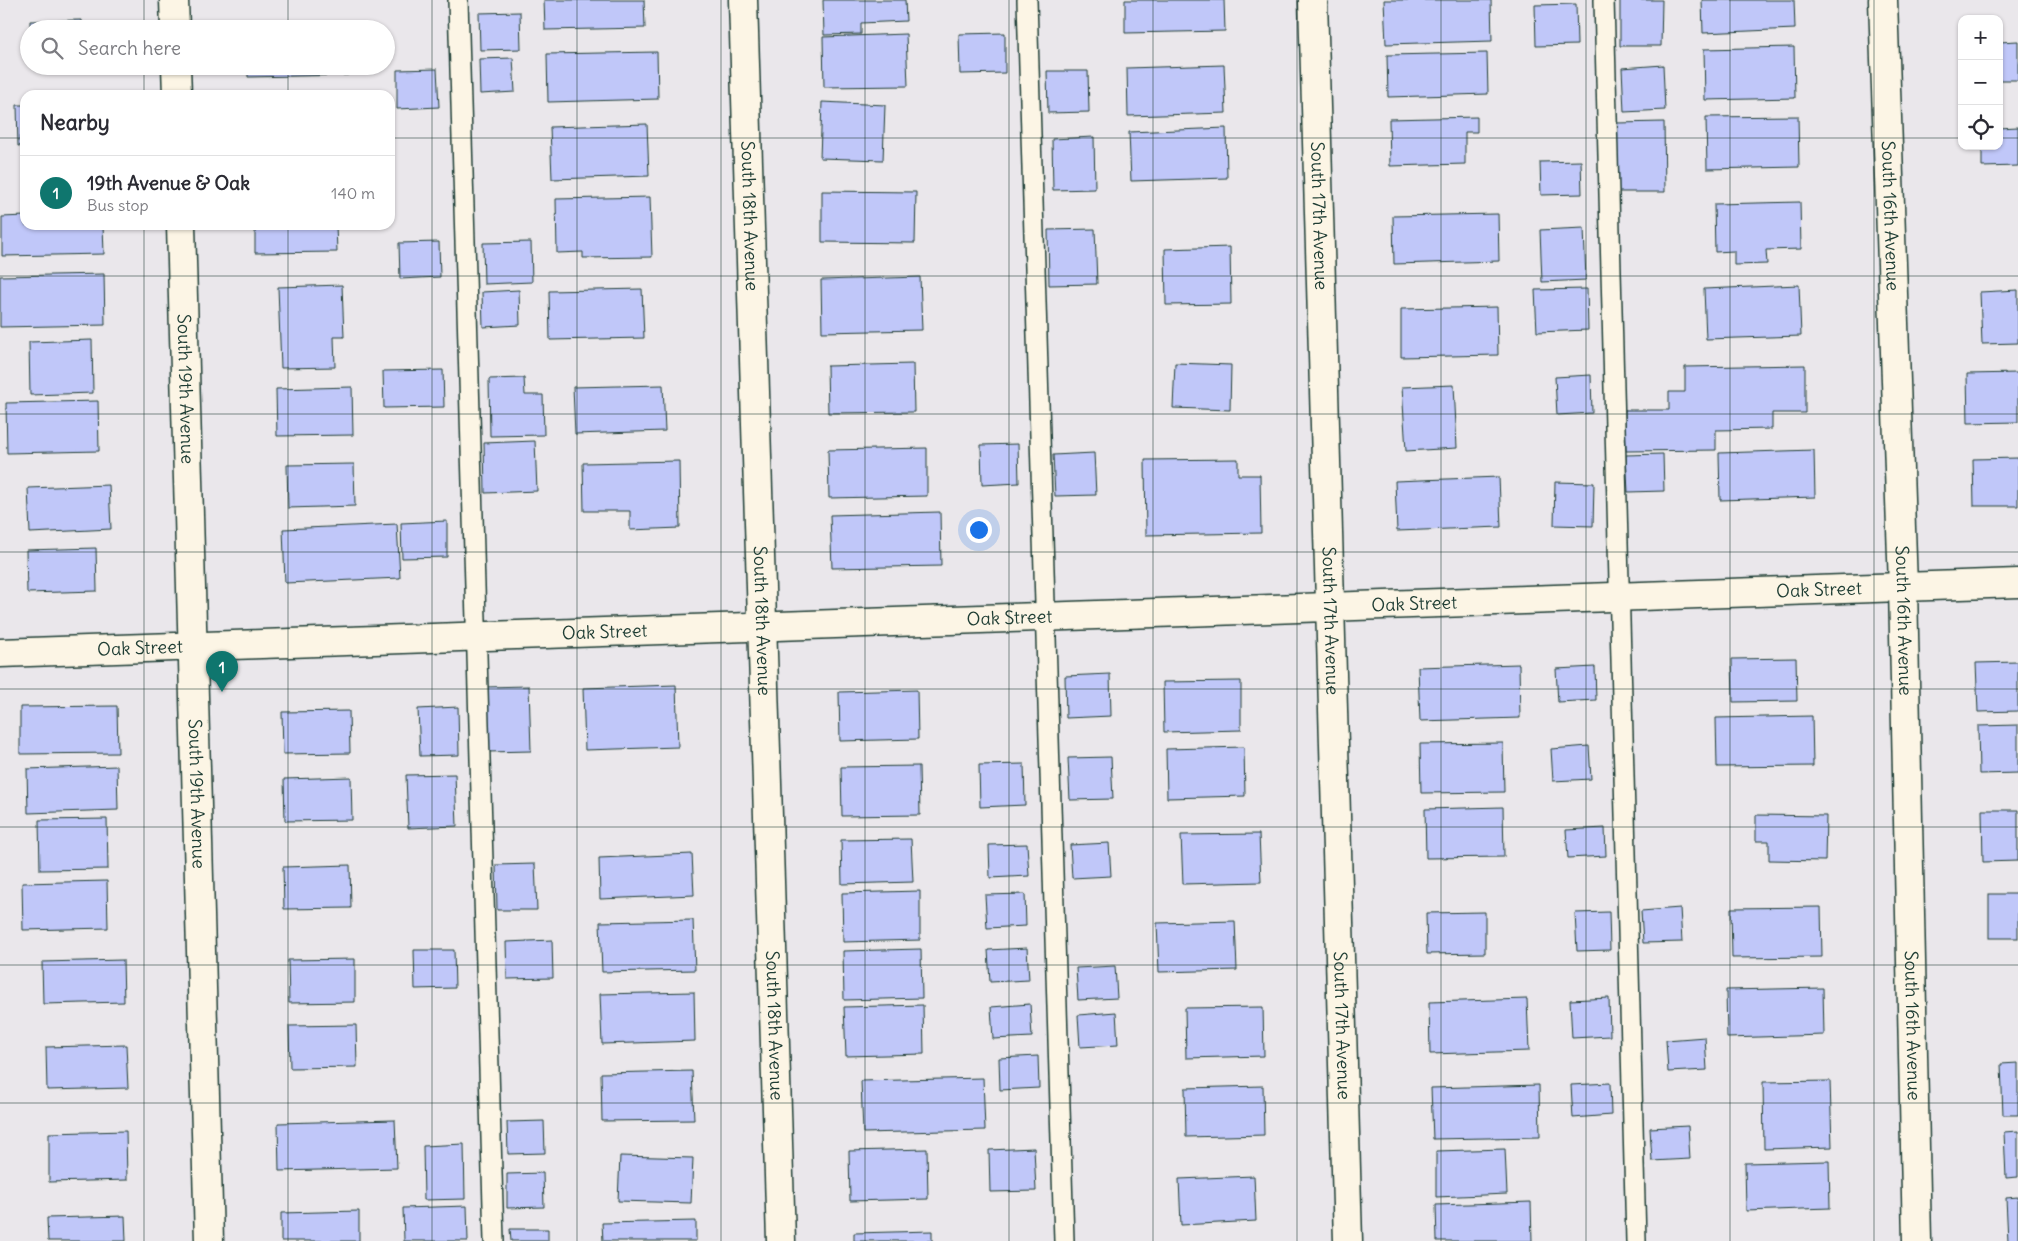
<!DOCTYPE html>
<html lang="en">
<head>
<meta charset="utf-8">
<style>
	body { margin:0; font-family:Delius,sans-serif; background:#f7f7f7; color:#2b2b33 }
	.controls { position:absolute; right:15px; top:15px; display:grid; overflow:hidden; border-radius:10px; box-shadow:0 1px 4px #0004 }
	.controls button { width:45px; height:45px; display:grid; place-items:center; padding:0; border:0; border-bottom:1px solid #e1e1e2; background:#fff; color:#2b2b33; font:25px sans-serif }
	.you { position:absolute; left:978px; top:529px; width:18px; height:18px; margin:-12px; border:4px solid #fff; border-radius:50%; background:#1a73e8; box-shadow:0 0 0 8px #1a73e833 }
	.badge { display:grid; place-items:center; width:32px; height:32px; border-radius:50%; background:#0f766e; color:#fff; font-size:16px; font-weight:700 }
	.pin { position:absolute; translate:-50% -41px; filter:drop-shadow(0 1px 2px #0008) }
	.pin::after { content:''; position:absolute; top:26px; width:18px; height:15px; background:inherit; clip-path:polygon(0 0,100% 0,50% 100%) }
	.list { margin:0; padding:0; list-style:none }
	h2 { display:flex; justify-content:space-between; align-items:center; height:65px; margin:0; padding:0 20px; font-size:21px }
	h2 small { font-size:16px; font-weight:400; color:#7c7c81 }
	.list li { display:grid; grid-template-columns:32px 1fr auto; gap:15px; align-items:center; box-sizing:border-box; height:75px; padding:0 20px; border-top:1px solid #e1e1e2 }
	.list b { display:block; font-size:19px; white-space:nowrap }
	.list p { margin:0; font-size:16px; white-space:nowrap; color:#7c7c81 }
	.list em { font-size:16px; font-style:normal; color:#7c7c81 }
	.icon { flex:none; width:28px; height:28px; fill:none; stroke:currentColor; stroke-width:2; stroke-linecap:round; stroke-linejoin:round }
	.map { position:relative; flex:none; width:2018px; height:1241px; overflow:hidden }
	.search { position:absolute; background:#fff; box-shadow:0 1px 4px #0004; left:20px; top:20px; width:375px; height:55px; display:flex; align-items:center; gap:12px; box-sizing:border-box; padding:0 18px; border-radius:28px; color:#7c7c81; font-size:19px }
	.panel { position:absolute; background:#fff; box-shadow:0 1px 4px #0004; left:20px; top:90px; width:375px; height:140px; border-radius:15px }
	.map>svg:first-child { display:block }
	.building { fill:#c0c7f9; stroke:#1f3d34 }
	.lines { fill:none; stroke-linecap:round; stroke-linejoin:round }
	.lane-casing { stroke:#1f3d34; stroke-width:22 }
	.street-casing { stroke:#1f3d34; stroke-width:31 }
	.lane { stroke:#fcf5e5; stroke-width:19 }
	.street { stroke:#fcf5e5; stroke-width:28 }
	.grid { fill:none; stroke:#1f3d34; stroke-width:1; stroke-opacity:0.55 }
	.labels { text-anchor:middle; stroke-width:5; stroke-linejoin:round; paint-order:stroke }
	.street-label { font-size:18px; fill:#1f3d34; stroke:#fcf5e5 }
</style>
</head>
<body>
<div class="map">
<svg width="2018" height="1241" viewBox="0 0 2018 1241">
	<rect width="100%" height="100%" fill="#eae7eb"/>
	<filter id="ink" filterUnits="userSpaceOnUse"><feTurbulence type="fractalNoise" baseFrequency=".02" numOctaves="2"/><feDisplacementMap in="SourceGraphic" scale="10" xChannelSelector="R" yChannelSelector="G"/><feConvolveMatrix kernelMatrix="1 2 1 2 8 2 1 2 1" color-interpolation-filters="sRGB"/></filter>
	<g filter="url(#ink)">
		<g class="building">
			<path d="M544 0H644L645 28 545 30Z"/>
			<path d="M823 0H905L906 21 861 23V34L824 35Z"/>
			<path d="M1125 0H1224L1225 31 1125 33Z"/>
			<path d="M1384 0H1491L1492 41 1386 44Z"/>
			<path d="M1620 0H1662L1661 46H1620Z"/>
			<path d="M1702 0H1794L1795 29 1703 33Z"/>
			<path d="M1576 4 1577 45 1536 46 1535 5Z"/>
			<path d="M520 12 521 49 480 50 479 13Z"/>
			<path d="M82 20V29H30V21Z"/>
			<path d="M1005 33V73L960 74 959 34Z"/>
			<path d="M906 34 908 86 824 87 823 37Z"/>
			<path d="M2018 41V80H1999V42Z"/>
			<path d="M1794 47 1795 98 1705 100 1704 49Z"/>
			<path d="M657 52 658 99 548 102 547 54Z"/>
			<path d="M1487 53 1488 94 1388 97 1387 55Z"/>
			<path d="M513 58 515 92 480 94 479 59Z"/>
			<path d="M1224 65 1226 113 1128 116 1127 68Z"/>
			<path d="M1663 65 1665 110 1624 112 1622 68Z"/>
			<path d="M248 66H347L348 75 248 77Z"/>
			<path d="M437 69 439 107 397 109V70Z"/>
			<path d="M1047 71H1088L1089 112 1048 113Z"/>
			<path d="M822 102 885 105 883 160 820 158Z"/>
			<path d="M17 105H25V145L18 146Z"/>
			<path d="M1798 116 1799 167 1707 169 1706 117Z"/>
			<path d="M1477 117V132H1465V164L1390 166 1389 119Z"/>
			<path d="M1664 122 1665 192H1618L1617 123Z"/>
			<path d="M647 124 649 176 552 179 550 127Z"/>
			<path d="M2018 127V166L1982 167V146H1999V128Z"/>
			<path d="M1226 128 1227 178 1131 181 1129 132Z"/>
			<path d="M1094 137 1095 189 1053 190 1052 139Z"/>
			<path d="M1581 161 1582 194 1541 195 1540 162Z"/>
			<path d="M822 191 916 192 915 243 822 242Z"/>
			<path d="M650 197 652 257 583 258V252L557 253 556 199Z"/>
			<path d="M1800 202 1801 249 1766 250 1767 264 1734 265V251L1715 252 1714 204Z"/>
			<path d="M1498 214 1499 261 1394 264 1393 216Z"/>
			<path d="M25 216V225H103L104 254 2 256V217Z"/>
			<path d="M255 225H336L337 252 255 253Z"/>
			<path d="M1584 228 1586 280 1542 282 1540 230Z"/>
			<path d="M1095 229 1097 284 1049 285 1048 230Z"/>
			<path d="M439 242 440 277 400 279 399 243Z"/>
			<path d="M531 242 532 282 484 284 483 243Z"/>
			<path d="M1230 247 1231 304 1166 305 1165 249Z"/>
			<path d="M104 274 105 325 0 327V276Z"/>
			<path d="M920 277 922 330 822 332 821 280Z"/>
			<path d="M342 285 344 337H334L335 367 281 368 278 287Z"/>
			<path d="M1799 285 1801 336 1706 339 1704 289Z"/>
			<path d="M642 289 644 338 550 340 549 291Z"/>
			<path d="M1587 289 1588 330 1537 332 1535 290Z"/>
			<path d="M519 290 520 325 483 327 482 292Z"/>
			<path d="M2018 290V343L1982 344 1980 292Z"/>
			<path d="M1497 307 1498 355 1401 357V309Z"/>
			<path d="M92 340 93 393 30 395 29 342Z"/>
			<path d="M1175 363 1231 365 1230 410 1173 408Z"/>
			<path d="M913 364 914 412 828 413 827 366Z"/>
			<path d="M1805 365V413H1772V429L1716 430V450L1626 451 1625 410H1669V392H1685V367Z"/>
			<path d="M443 370 444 407 384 408 383 371Z"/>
			<path d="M2018 373V422L1968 423 1967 374Z"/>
			<path d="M1591 375 1592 413 1557 415 1555 377Z"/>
			<path d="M524 378 525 395H543L544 435 490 436 489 379Z"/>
			<path d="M663 385 665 431 575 434 573 387Z"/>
			<path d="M1454 385 1457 448 1406 451 1402 387Z"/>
			<path d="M352 387 353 435 277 436 276 389Z"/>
			<path d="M98 401 99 451 7 453 6 403Z"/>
			<path d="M535 441 537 491 485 493 484 443Z"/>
			<path d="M1018 444 1019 483 982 485 981 445Z"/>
			<path d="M927 448V496L829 498 828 450Z"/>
			<path d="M1814 450 1815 497 1720 500 1719 453Z"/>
			<path d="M1094 453 1096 495 1055 496 1053 455Z"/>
			<path d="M1663 454 1664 491 1628 492 1626 455Z"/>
			<path d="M2018 458V506H1974L1973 459Z"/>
			<path d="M1238 459V475H1260L1261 533 1146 535 1145 460Z"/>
			<path d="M679 461 680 528 630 530V511H584L583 463Z"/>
			<path d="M354 464 355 506 288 508 287 465Z"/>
			<path d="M1499 477 1501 527 1397 531 1395 481Z"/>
			<path d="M1555 482 1594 483 1593 526 1554 525Z"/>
			<path d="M109 485 111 529 30 533 28 488Z"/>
			<path d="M940 512 941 566 832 568 830 515Z"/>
			<path d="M447 521V557L402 558 401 523Z"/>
			<path d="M397 524 400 578 285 583 283 529Z"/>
			<path d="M96 548 97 591 27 593 26 550Z"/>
			<path d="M1796 658 1797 701 1733 702 1732 659Z"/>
			<path d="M2018 662V711L1978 712 1976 663Z"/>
			<path d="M1519 664 1520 718 1420 721 1418 667Z"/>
			<path d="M1595 667 1596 700 1558 702 1556 669Z"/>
			<path d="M1110 674 1111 716 1066 718 1065 676Z"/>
			<path d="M1241 681V730L1164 732 1163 682Z"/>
			<path d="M676 685 678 747 585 750 583 688Z"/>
			<path d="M529 686 531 751 488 752 486 687Z"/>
			<path d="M917 690 918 739 840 741 839 692Z"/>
			<path d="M117 706 118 753 20 754V707Z"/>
			<path d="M458 707 459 755 420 756 418 709Z"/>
			<path d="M349 711 350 753 283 754 282 712Z"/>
			<path d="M1812 716 1813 766 1717 767 1716 718Z"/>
			<path d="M2018 725V773L1979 774 1978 726Z"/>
			<path d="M1503 743 1504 792 1421 793 1420 744Z"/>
			<path d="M1589 746 1591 779 1553 781 1551 749Z"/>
			<path d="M1244 747 1245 796 1167 798 1166 749Z"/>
			<path d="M1111 757 1113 799 1070 800 1068 758Z"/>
			<path d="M1024 764 1025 805 980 807 979 765Z"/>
			<path d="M117 766 118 810 28 813 27 769Z"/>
			<path d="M919 766 920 815 842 816 841 767Z"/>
			<path d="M455 774 457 826 408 828 406 775Z"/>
			<path d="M351 777 352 820 285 821 284 779Z"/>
			<path d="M1503 807 1504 857 1426 858 1425 809Z"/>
			<path d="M1982 810H2018V861L1983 862Z"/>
			<path d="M1756 815 1826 816 1825 861 1769 860V841H1756Z"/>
			<path d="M107 819 108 869 40 870 39 820Z"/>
			<path d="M1605 828 1606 856 1568 858 1566 830Z"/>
			<path d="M1259 834 1261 882 1183 884 1181 835Z"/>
			<path d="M911 839 913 882 842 884 841 840Z"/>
			<path d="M1109 843 1111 876 1072 878 1070 845Z"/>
			<path d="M1027 844 1029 876 990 878 989 845Z"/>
			<path d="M692 854 694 895 600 899 599 858Z"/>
			<path d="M535 864 537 910H497L496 865Z"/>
			<path d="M350 865 351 908 284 909 283 867Z"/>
			<path d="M107 881 108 928 23 930 22 883Z"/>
			<path d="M920 891V940L843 942 842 893Z"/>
			<path d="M1025 894 1026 926 987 928 985 895Z"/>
			<rect x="1989" y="894" width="29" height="44"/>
			<path d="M1821 907 1822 957 1732 958 1731 908Z"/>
			<path d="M1680 908 1682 942 1643 943 1641 911Z"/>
			<path d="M1485 912V953L1427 954 1426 913Z"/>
			<path d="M1609 912 1610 950 1577 951 1575 913Z"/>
			<path d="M693 920 695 970 602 972 600 922Z"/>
			<path d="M1235 921 1237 970 1159 972 1157 923Z"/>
			<path d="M552 940 553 978 507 979 506 942Z"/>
			<path d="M1027 948 1029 980 990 982 988 950Z"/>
			<path d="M921 949 922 998 844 1000 843 951Z"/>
			<path d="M414 950H454L455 988 415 989Z"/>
			<path d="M355 959V1002L289 1003 288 960Z"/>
			<path d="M123 960 124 1002 43 1004 42 962Z"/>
			<path d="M1115 966 1117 998 1078 1000 1076 968Z"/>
			<path d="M1823 988 1824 1035 1727 1038 1726 990Z"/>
			<path d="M694 992 695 1041 602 1044 600 994Z"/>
			<path d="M1609 998 1610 1036 1572 1038 1570 1000Z"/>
			<path d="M1527 999 1529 1051 1430 1054 1429 1002Z"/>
			<path d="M1030 1004 1032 1037 993 1039 991 1007Z"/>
			<path d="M923 1005 924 1054 846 1056 844 1007Z"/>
			<path d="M1263 1007 1264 1056 1186 1058 1185 1008Z"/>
			<path d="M1116 1012 1118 1045 1080 1047 1078 1015Z"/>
			<path d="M356 1025 357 1067 290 1068 289 1026Z"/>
			<path d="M1705 1037 1707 1070 1668 1072 1666 1040Z"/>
			<path d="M126 1045 128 1088 47 1090 46 1047Z"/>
			<path d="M1038 1056 1039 1088 1000 1090 999 1058Z"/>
			<path d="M2018 1063V1115H2003L2001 1064Z"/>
			<path d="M692 1071 694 1120 602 1121 601 1073Z"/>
			<path d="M983 1078 985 1130 863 1133 861 1081Z"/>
			<path d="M1830 1081 1832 1147 1764 1149 1763 1082Z"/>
			<path d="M1610 1083 1611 1115 1573 1118 1571 1085Z"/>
			<path d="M1539 1085 1540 1137 1433 1139 1431 1088Z"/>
			<path d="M1263 1086 1264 1135 1186 1137 1185 1088Z"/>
			<path d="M395 1120 397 1168 279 1171 278 1123Z"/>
			<path d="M544 1121 545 1153 508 1154 507 1122Z"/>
			<path d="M1688 1126 1690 1159 1652 1161 1650 1128Z"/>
			<path d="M126 1131 127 1180 49 1182V1133Z"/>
			<path d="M2018 1131V1177L2006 1178 2004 1132Z"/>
			<path d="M464 1144 465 1199 424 1200 423 1146Z"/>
			<path d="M1034 1148 1036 1191 990 1192 989 1150Z"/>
			<path d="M927 1149 928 1199 850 1201 849 1151Z"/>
			<path d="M1505 1149 1507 1194 1436 1197V1151Z"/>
			<path d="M620 1156 693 1158 691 1203 618 1201Z"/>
			<path d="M1829 1161 1830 1208 1746 1211 1745 1163Z"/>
			<path d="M543 1173 544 1207 507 1208V1174Z"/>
			<path d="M1254 1176 1256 1221 1181 1225 1179 1179Z"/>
			<path d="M2018 1197V1241H2008L2006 1198Z"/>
			<path d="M1531 1202 1532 1241H1437L1436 1205Z"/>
			<path d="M467 1206 468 1241H404L403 1208Z"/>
			<path d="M359 1211V1241H281V1213Z"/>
			<path d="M125 1216 126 1241H48L47 1218Z"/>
			<path d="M696 1221V1241H603L602 1223Z"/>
			<path d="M510 1229H548V1241H511Z"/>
			<path d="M932 1231V1241H854V1233Z"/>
		</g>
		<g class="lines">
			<g class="lane-casing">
				<g id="lane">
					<path d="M458 0 494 1241"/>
					<path d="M1027 0 1064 1241"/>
					<path d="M1604 0 1636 1241"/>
				</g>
			</g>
			<g class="street-casing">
				<g id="street">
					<path d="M174 0 175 29"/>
					<path id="s1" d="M743 0 781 1241"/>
					<path id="s2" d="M1313 0 1348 1241"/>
					<path id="s3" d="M1883 0 1903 587 1917 1241"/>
					<path d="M176 66 177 95"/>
					<path id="s4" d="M181 225 209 1241"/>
					<path id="s5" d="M0 653 2018 583"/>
				</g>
			</g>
			<use href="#lane" class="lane"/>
			<use href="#street" class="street"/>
		</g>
	</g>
	<path class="grid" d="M144 0V29M288 0V29M432 0V1241M577 0V1241M721 0V1241M865 0V1241M1009 0V1241M1153 0V1241M1297 0V1241M1441 0V1241M1586 0V1241M1730 0V1241M1874 0V1241M144 66V95M288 66V95M0 138H25M390 138H1962M1999 138H2018M144 225V1241M288 225V1241M0 276H2018M0 414H2018M0 552H2018M0 689H2018M0 827H2018M0 965H2018M0 1103H2018"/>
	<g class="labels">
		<g class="street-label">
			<text dy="6" stroke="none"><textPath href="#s1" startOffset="216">South 18th Avenue</textPath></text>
			<text dy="6" stroke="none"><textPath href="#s2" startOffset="216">South 17th Avenue</textPath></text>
			<text dy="6" stroke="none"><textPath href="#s3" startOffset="216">South 16th Avenue</textPath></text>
			<text dy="6" stroke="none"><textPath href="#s4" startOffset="164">South 19th Avenue</textPath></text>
			<text dy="6" stroke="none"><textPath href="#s5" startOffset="1820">Oak Street</textPath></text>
			<text dy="6" stroke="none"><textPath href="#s5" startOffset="1415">Oak Street</textPath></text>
			<text dy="6" stroke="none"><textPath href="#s5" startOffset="1010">Oak Street</textPath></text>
			<text dy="6" stroke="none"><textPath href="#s3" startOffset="621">South 16th Avenue</textPath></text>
			<text dy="6" stroke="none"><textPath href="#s1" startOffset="621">South 18th Avenue</textPath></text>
			<text dy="6" stroke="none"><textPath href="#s2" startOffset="621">South 17th Avenue</textPath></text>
			<text dy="6" stroke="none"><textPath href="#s5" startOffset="605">Oak Street</textPath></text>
			<text dy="6" stroke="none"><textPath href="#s5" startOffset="140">Oak Street</textPath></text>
			<text dy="6" stroke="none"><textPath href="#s4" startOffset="569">South 19th Avenue</textPath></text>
			<text dy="6" stroke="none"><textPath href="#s1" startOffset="1026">South 18th Avenue</textPath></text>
			<text dy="6" stroke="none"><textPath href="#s2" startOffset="1026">South 17th Avenue</textPath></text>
			<text dy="6" stroke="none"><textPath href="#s3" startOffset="1026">South 16th Avenue</textPath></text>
		</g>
	</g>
</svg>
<div class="controls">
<button>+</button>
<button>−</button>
<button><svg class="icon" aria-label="locate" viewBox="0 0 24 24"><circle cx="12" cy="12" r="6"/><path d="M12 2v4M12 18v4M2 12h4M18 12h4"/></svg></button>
</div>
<div class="you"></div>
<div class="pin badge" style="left:222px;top:692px">1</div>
<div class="search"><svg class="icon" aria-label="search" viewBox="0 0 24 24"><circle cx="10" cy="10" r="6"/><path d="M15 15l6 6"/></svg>Search here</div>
<section class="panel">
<h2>Nearby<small></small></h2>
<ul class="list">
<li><span class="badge">1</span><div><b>19th Avenue &amp; Oak</b><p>Bus stop</p></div><em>140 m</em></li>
</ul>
</section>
</div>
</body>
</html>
